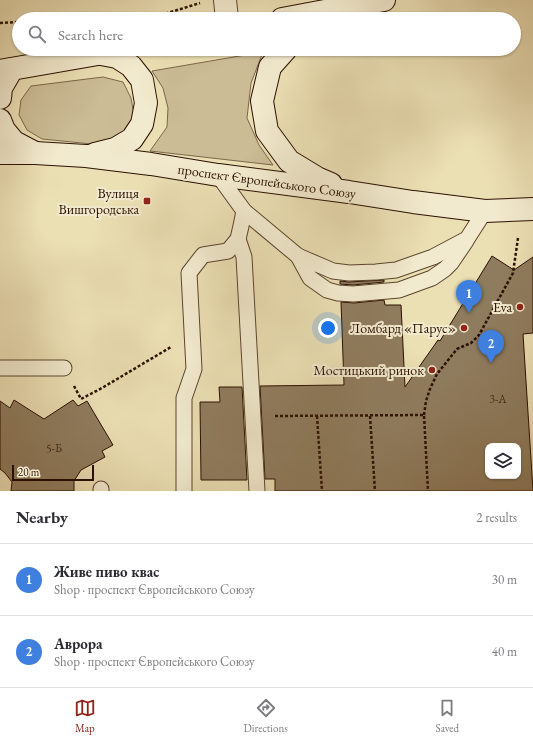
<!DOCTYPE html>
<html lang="en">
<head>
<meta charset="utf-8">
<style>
	body { margin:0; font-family:"EB Garamond",serif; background:#f2f2f3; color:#2b2b33 }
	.controls { position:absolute; right:12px; bottom:12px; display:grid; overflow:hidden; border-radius:8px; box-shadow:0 1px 3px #0004 }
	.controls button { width:36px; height:36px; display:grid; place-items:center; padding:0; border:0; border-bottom:1px solid #e1e1e2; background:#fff; color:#2b2b33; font:20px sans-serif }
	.scale { position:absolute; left:12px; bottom:10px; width:82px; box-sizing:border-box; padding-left:4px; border:2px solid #2c1000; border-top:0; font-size:11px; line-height:14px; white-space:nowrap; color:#2c1000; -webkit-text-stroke:3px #f2eace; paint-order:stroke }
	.you { position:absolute; left:328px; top:328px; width:14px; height:14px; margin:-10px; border:3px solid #fff; border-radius:50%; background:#1a73e8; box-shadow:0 0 0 6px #1a73e833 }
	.badge { display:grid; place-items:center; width:26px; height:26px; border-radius:50%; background:#8f2418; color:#fff; font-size:13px; font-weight:700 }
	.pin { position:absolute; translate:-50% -33px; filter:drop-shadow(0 1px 2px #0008) }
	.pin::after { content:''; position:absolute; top:21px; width:14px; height:12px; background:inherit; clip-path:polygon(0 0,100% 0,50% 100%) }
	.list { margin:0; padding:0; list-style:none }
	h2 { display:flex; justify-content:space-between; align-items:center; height:52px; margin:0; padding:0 16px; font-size:17px }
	h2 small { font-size:13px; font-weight:400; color:#7c7c81 }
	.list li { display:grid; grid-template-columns:26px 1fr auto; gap:12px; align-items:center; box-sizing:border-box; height:72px; padding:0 16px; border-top:1px solid #e1e1e2 }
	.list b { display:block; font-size:15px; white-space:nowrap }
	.list p { margin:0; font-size:13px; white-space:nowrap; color:#7c7c81 }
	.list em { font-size:13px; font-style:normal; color:#7c7c81 }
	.icon { flex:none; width:22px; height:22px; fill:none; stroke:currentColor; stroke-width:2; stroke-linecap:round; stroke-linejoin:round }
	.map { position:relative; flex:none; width:533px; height:491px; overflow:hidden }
	.search { position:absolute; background:#fff; box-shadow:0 1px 3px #0004; left:12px; right:12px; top:12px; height:44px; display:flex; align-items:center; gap:10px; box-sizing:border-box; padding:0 14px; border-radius:22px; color:#7c7c81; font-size:15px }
	.sheet { height:196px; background:#fff }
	nav { display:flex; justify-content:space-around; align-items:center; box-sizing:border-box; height:56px; border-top:1px solid #e1e1e2; background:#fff; font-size:11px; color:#7c7c81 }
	nav a { display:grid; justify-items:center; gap:2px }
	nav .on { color:#8f2418 }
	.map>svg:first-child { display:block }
	.green { fill:#cbbc95; stroke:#7c664a }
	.building { fill:#8f7c5e; stroke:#2c1000; fill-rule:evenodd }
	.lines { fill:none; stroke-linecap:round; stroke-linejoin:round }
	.lane-casing { stroke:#5c442d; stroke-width:17 }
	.street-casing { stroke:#5c442d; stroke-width:24 }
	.secondary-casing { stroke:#2c1000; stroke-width:24 }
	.path { stroke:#2c1000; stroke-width:2.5; stroke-dasharray:3 2; stroke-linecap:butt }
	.lane { stroke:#f2eace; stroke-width:15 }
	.street { stroke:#f2eace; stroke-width:22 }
	.secondary { stroke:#f2eace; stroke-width:22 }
	.poi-dot { fill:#8f2418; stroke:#f2eace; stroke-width:1.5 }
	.labels { text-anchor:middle; stroke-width:4; stroke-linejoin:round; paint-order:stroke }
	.number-label { font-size:12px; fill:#452b18 }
	.street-label { font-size:14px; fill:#2c1000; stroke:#f2eace }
	.poi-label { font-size:14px; fill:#2c1000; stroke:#f2eace; text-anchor:end }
</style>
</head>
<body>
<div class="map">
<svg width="533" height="491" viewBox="0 0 533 491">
	<rect width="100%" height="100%" fill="#ebdfb4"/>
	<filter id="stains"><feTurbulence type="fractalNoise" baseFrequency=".005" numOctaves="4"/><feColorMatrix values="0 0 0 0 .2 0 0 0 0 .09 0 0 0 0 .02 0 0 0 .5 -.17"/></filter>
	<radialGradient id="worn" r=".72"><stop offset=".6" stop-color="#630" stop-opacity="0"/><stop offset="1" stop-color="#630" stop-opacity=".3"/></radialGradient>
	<g class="green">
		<path d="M263 52 251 83 247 118 259 145 273 165 150 151 167 127 168 108 163 88 152 71Z"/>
		<path d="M103 77 123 82 131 98 134 115 125 135 102 145 42 139 27 130 19 115 21 100 31 86Z"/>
	</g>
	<g class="building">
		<path d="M492 256 514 270 533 257V333L523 334 533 491H275V479H265L260 386 344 385 341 302 354 303 384 300 385 305H401L405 387 438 340 440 341ZM488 446H518V476H488Z"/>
		<path d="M384 280V282L353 285 340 284V281L349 282Z"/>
		<path d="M219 387H242L247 480H201L200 402H220Z"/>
		<path d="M14 400 44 419 73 400 78 406 87 401 113 445 102 451 105 457 81 470 74 481V491H11L12 482 5 473 0 469V401L10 408Z"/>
	</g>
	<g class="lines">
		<g class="lane-casing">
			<g id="lane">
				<path d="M218 175 244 211 298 256 333 271 349 273 376 272 396 270 433 257 467 239 485 211"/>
				<path d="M238 239 244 257 257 491"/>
				<path d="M298 256 310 278 327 290 338 293 353 294 399 290 432 278 445 269 451 263 466 241"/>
				<path d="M0 368H64"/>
				<path d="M101 489V491"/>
				<path d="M184 491V398L194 369 189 273 203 255 228 251 238 239 241 226 244 211"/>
			</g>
		</g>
		<g class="street-casing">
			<path id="street" d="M225 0 227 19"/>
		</g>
		<g class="secondary-casing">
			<g id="secondary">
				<path d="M282 19 384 0"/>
				<path d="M286 49 270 67 262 101 267 131 289 161 317 178 331 184"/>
				<path d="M0 71 115 51"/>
				<path d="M0 98 1 88 12 69"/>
				<path d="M0 120 4 130 14 142 35 153"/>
				<path d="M0 153H35L86 156 151 164 218 175 349 192 413 202 485 211 533 209"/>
				<path d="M95 154 115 149 132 139 142 124 146 103 142 80 131 66 117 57 101 54"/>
			</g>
		</g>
		<g class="path">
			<path d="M86 19 158 16 200 3"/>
			<path d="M0 23 19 22"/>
			<path d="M74 386 81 399 102 388 171 347"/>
			<path d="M424 415 426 401 430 389 437 374 457 349 471 343 479 335 513 273 518 238"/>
			<path d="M275 416 424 415 428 491"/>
			<path d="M317 416 322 491"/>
			<path d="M370 416 375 491"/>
		</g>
		<use href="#lane" class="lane"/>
		<use href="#street" class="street"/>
		<use href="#secondary" class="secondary"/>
	</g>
	<g class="poi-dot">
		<rect x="143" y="197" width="8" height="8" rx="2"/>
		<circle cx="520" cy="307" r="4"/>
		<circle cx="464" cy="328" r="4"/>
		<circle cx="432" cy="370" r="4"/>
	</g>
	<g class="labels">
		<g class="number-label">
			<text x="498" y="403">3-А</text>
			<text x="54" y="452">5-Б</text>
		</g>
		<g class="street-label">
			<text transform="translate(267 181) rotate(8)" y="5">проспект Європейського Союзу</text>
		</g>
		<g class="poi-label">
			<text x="139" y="198">Вулиця<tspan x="139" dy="16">Вишгородська</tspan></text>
			<text x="512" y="312">Eva</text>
			<text x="456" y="333">Ломбард «Парус»</text>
			<text x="424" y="375">Мостицький ринок</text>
		</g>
	</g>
	<rect width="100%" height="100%" filter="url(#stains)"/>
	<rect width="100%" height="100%" fill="url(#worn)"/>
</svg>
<div class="controls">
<button><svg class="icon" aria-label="layers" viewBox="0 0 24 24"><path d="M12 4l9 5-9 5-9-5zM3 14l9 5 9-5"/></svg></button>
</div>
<div class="scale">20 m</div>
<div class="you"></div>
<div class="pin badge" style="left:469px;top:313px;background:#3f7fe0">1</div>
<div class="pin badge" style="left:491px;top:363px;background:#3f7fe0">2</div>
<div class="search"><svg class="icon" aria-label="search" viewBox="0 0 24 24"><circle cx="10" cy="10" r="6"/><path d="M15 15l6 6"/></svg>Search here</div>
</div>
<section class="sheet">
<h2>Nearby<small>2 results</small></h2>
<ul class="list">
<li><span class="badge" style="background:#3f7fe0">1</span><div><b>Живе пиво квас</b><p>Shop · проспект Європейського Союзу</p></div><em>30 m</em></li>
<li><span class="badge" style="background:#3f7fe0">2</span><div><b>Аврора</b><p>Shop · проспект Європейського Союзу</p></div><em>40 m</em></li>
</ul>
</section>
<nav>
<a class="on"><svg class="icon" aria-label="map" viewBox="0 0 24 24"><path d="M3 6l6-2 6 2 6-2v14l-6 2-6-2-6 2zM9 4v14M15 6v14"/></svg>Map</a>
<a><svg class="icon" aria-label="directions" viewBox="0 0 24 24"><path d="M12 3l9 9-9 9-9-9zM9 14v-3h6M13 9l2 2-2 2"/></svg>Directions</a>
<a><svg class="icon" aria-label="saved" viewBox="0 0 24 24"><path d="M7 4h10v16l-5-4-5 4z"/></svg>Saved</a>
</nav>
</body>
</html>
